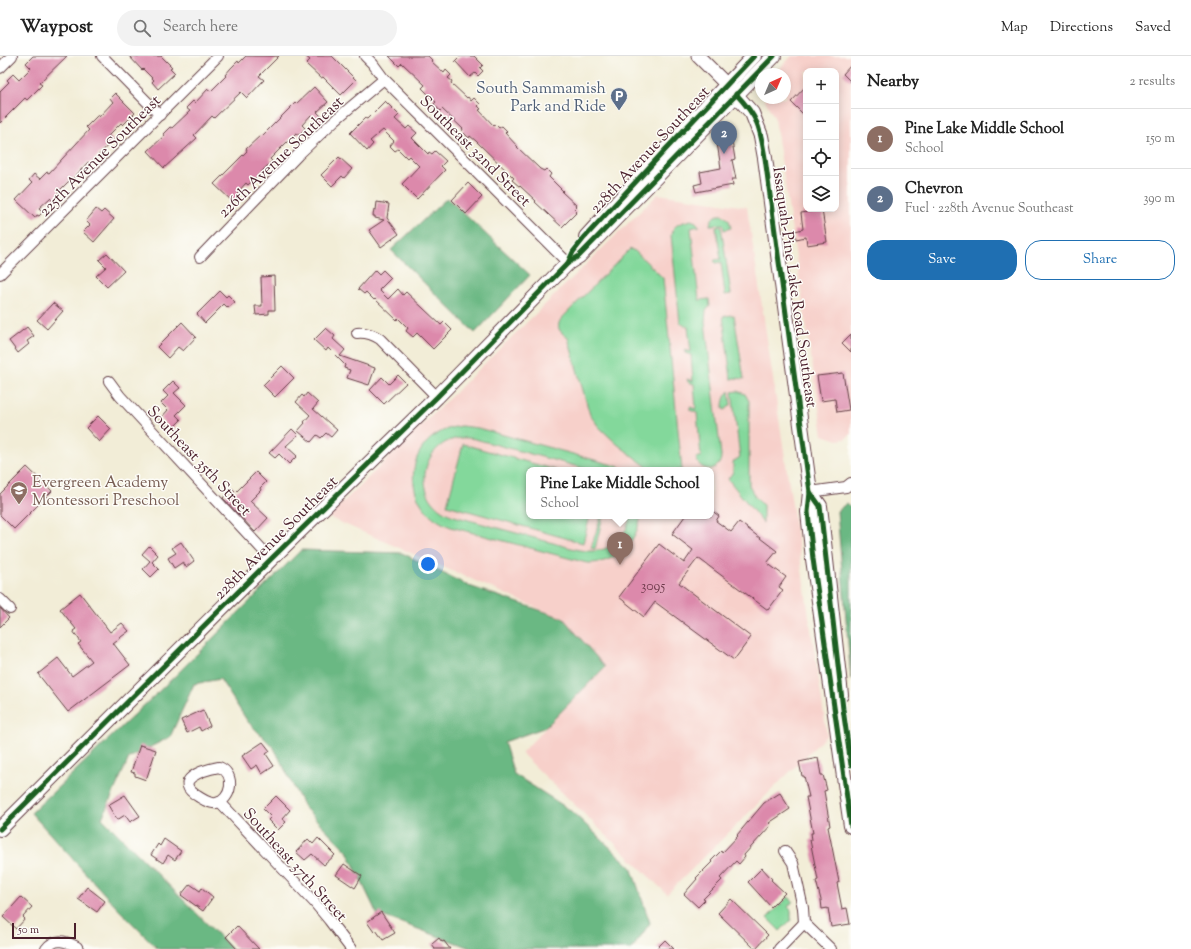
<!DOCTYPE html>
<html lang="en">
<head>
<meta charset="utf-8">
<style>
	body { margin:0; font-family:"Sorts Mill Goudy",serif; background:#f2f2f2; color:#222 }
	.controls { position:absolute; right:12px; top:12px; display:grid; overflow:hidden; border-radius:8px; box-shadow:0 2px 10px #0003 }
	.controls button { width:36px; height:36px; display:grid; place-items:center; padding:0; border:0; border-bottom:1px solid #e0e0e0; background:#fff; color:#222; font:20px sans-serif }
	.compass { position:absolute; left:755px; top:12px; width:36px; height:36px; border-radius:50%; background:#fff; box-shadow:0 2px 10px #0003; rotate:44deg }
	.scale { position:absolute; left:12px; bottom:10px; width:64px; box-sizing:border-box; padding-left:4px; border:2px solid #4a1f2b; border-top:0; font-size:11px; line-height:14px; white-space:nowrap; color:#4a1f2b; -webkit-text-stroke:3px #fdfcf7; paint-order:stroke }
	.you { position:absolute; left:428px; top:508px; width:14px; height:14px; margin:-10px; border:3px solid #fff; border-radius:50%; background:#1a73e8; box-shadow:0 0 0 6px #1a73e833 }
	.badge { display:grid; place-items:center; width:26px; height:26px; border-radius:50%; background:#1f6fb2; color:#fff; font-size:13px; font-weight:700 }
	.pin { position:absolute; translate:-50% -33px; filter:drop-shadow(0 1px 2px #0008) }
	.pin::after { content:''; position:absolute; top:21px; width:14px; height:12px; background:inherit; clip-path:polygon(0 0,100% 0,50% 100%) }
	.popup { position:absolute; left:526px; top:411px; width:188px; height:52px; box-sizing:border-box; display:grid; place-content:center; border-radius:8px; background:#fff; filter:drop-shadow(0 1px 3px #0005); font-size:13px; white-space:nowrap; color:#767676 }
	.popup b { font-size:15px; color:#222 }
	.popup::after { content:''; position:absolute; left:50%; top:100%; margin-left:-8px; border:8px solid transparent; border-top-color:#fff }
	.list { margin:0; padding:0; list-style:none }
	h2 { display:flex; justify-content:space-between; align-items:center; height:52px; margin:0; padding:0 16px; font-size:17px }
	h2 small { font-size:13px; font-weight:400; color:#767676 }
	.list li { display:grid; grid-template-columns:26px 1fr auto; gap:12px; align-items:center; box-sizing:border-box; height:60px; padding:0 16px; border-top:1px solid #e0e0e0 }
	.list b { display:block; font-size:15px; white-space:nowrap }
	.list p { margin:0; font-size:13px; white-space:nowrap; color:#767676 }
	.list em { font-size:13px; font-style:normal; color:#767676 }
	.actions { display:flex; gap:8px; padding:12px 16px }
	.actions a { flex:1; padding:9px 0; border:1px solid #1f6fb2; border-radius:16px; text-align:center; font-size:14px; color:#1f6fb2 }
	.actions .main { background:#1f6fb2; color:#fff }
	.icon { flex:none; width:22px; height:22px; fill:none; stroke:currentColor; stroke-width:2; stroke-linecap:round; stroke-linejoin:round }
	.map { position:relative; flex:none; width:851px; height:893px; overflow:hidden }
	header { display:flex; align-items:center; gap:24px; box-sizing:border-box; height:56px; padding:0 20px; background:#fff; border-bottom:1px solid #e0e0e0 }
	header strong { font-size:19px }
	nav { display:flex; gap:22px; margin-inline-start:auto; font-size:14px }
	.search { width:280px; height:36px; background:#f2f2f2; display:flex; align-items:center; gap:10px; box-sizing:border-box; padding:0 14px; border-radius:22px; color:#767676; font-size:15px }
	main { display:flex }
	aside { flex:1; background:#fff }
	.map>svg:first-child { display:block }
	.built { fill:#f7d0ca; fill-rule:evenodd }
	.green { fill:#83d89b; stroke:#667c63 }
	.forest { fill:#6ab883; stroke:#5a6c57 }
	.building { fill:#dc89ab }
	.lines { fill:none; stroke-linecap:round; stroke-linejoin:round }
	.minor-casing { stroke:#633e45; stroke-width:12 }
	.tertiary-casing { stroke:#633e45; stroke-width:15 }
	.secondary-casing { stroke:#633e45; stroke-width:16 }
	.minor { stroke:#fff; stroke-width:10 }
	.tertiary { stroke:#fff; stroke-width:13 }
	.secondary { stroke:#fff; stroke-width:14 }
	.cycleway-casing { stroke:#fdfcf7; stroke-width:8 }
	.cycleway { stroke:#1b5e20; stroke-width:5 }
	.labels { text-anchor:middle; stroke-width:3; stroke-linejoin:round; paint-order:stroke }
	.number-label { font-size:14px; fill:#6e3a4b }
	.service-label { font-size:16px; fill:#4e5e75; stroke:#fdfcf7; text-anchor:end }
	.street-label { font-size:16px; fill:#4a1f2b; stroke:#fdfcf7 }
	.education-label { font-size:16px; fill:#785e54; stroke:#fdfcf7; text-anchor:start }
</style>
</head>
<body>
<header>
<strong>Waypost</strong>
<div class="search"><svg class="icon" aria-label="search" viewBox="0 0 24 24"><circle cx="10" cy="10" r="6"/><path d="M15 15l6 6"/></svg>Search here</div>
<nav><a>Map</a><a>Directions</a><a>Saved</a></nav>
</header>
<main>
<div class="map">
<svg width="851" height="893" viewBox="0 0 851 893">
	<rect width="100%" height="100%" fill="#fdfcf7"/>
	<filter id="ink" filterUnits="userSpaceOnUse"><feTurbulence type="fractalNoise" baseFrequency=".025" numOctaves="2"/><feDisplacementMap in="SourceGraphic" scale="8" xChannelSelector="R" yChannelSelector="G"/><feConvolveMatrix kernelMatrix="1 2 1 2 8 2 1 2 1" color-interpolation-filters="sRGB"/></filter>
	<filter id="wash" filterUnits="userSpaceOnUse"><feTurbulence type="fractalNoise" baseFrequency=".012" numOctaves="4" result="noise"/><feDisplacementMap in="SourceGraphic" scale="16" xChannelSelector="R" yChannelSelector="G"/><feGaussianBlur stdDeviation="0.9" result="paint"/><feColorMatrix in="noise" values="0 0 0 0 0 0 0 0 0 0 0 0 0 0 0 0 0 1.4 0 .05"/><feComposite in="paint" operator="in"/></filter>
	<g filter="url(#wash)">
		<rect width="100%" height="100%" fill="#f2edd7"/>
		<g class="built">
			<path d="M792 0H851V378L845 383 838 384 823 379 775 63 764 42H785V18H774ZM806 15H836V153H806Z"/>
			<path d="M658 138 747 151 827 679 667 838 521 697 605 611 549 557 328 461ZM529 414H711V460H529Z"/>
		</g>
		<g class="green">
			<path d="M719 159H723L729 164 731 172 724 174 723 168 710 169C711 163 713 160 719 159Z"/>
			<path d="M691 164 696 166 699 170 691 172 699 244 709 243 710 250 706 255 705 266 721 399C722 416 700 418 696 402L698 401H701L697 357 690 354V351L696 353 694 328 688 326 687 323 693 325 691 299 685 297V294L691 296 688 271 680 267 671 179C673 168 681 167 691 164Z"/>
			<path d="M721 170 731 238 725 239 721 206 716 207 714 205 715 204 721 203 716 171Z"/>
			<path d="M630 193 635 195 663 222 682 414H651L617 388 599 371 590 359 568 282C561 276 555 273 561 263Z"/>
			<path d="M734 259 744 323 735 322 731 323 723 260Z"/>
			<path d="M729 335 731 349 725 354 723 353C723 345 724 341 729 335Z"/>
			<path d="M737 335 745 338 749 345V429L755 441 763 449V467L728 423 733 416V406L740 401 732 336Z"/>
			<path d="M461 370 478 372 620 411V414H590L475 383C423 372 404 444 454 460L575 493C602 500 625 489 630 460H641C636 488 616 508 587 507L451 471C396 451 403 377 461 370Z"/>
			<path d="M463 388 556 414H529V460H590L583 487 447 449Z"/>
			<path d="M601 460H603L595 493 591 492Z"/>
			<path d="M788 841 793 845 788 851 791 854V864L780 875 767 862Z"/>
		</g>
		<g class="forest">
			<path d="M447 142 530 219 475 277 391 194Z"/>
			<path d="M847 447 851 451V623L837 455Z"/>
			<path d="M301 494 402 497 469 530 563 562 605 611 546 671 504 686 514 718 570 754 631 811 650 867 632 893H473L377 858 347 795 304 751 274 692 248 666 220 623 194 628 170 681 129 702 102 762 232 893H158L118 853 31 757 175 620Z"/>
		</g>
		<g id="blocks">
			<g class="building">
				<path d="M33 0H67L39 27 42 29 27 44 25 42 0 67V35L9 26 7 24 13 18 19 24 31 12 26 7Z"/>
				<path d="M129 0H161L172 11 170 12 175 17 158 33 152 26 154 24 143 13 142 14Z"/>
				<path d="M246 0H279L259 20 264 24 247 42 241 36 214 62 212 60 194 79 197 82 164 112 148 95 165 79 163 78 170 71 172 72 190 55 186 52 193 45 195 47 208 33 211 35 226 20 225 19 231 12 238 5 239 7Z"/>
				<path d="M305 0H332L356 24 341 39 323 21 321 22 306 8 310 4Z"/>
				<path d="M389 0H428L432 4 431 5 444 17 446 14 451 19 448 22 452 25 451 27 467 42 468 41 471 45 474 42 480 48 478 50 481 53 479 54 494 70 495 68 499 72 502 70 507 75 505 77 518 91H517L540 113 544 115 546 113 551 118 549 121 563 135 562 136 577 150 574 153 577 156 562 171 535 146 536 145 520 130V131L512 124 514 122 476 85 470 80 469 82 462 75 463 73 442 53 440 55 434 48 436 46 422 32 425 29 402 7 399 10Z"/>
				<path d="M460 0H474L483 9 480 12 483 15 478 20 475 17 470 21 455 5Z"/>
				<path d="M851 9V26L843 18Z"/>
				<path d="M806 30V61L791 46Z"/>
				<path d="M314 31 328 46 317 56 325 64 321 68 311 59 302 69 305 72 299 79 296 77 270 103 272 105 248 129 246 127 237 137 240 139 233 146 214 128 247 95 246 93 261 79 262 80 295 47 296 48Z"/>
				<path d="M115 37 135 57 123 69 121 67 108 80 113 84 90 108 88 106 70 126 69 125 58 136 60 138 53 145 50 142 39 152 43 156 39 160 37 159 35 162 16 144 32 127 29 124 34 118 40 123 47 116 49 117 89 74 86 71 98 59 99 61 113 46 110 42Z"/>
				<path d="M385 45 399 59 395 63 406 73 409 70 417 77 412 82 428 98 429 96 432 98 435 95 446 105 441 110 445 114 417 143 402 128 419 110 409 100 407 102 398 93 395 95 390 90 394 85 383 74 370 85 373 88 367 95 350 77 365 62 367 63Z"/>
				<path d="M732 85 735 103 732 104 736 123H732L733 129 696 136 694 129 702 127 700 116 721 112 717 87Z"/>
				<path d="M339 101 352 113 344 122 342 120 332 130 321 119Z"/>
				<path d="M468 127 482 141 466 158 452 144Z"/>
				<path d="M377 146 389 148 387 162 399 178 381 191 369 174 384 164 375 162V160H373L374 153 376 154Z"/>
				<path d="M96 153 101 157 104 154 114 163 94 186 83 176 90 169 86 165Z"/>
				<path d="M822 154 827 186 807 189 806 181 796 183 795 175 803 173 801 157Z"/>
				<path d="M107 197 124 215 107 231 96 220 106 211 99 204Z"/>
				<path d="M375 214 379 218 383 214 391 222 379 234 388 243 398 233 403 239 406 236 441 269 444 266 452 274 433 293 417 277 413 281 406 275 408 272 398 262 397 264 375 243 374 244 366 236 364 238 358 233Z"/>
				<path d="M274 220 275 254H269V258L256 259 255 250H262L261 221Z"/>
				<path d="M220 235 226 241 228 239 235 246 228 252 224 248 205 267 197 258Z"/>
				<path d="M53 247 63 255 47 273 37 264Z"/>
				<path d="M182 266 196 281 183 295 178 291 168 302 157 291Z"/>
				<path d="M27 271 34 280 27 285 29 288 18 297 9 285Z"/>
				<path d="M326 272 335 280 333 283 345 294 340 300 375 312 369 329 347 322 350 314 344 312 345 309 328 292 326 295 314 284Z"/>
				<path d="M851 278V296L842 287Z"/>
				<path d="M282 310 294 322 275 341 263 329Z"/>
				<path d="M843 317 849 354 837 356 835 343 821 345 817 320Z"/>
				<path d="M398 319 406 327 384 348 370 334 382 321 389 328Z"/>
				<path d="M173 325 180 332 174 337 186 349 176 359 181 364 170 375 165 370 167 369 160 363 168 354 161 347 168 340 163 335Z"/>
				<path d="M307 337 318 347 313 353 337 374 331 381 326 377 321 382 317 379 311 386 298 375 305 367 304 366 310 359 296 346 302 339 304 341Z"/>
				<path d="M98 360 111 373 99 386 86 372Z"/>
				<path d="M292 373 298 379 286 390 297 400 289 408 279 398 275 402 269 397Z"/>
				<path d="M27 411 52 435 14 473 0 459V438Z"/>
				<path d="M256 416 266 426 260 432 261 434 250 445 268 462 255 476 223 442 232 432 236 436Z"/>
				<path d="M711 454 719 460 716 465 731 476 739 466 777 495 767 507 786 521 779 531 783 534 768 554 698 502 679 527 751 581 734 604 655 546 644 561 619 541 659 488 684 507 693 494 672 478 685 460H711Z"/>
				<path d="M181 486 194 505 186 511 183 506 174 512 168 502 176 497 172 492Z"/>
				<path d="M149 490 158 499 152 506 159 513 151 521 143 513 150 505 142 498Z"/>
				<path d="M80 537 110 576 122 567 129 575 113 587 130 609 68 656 38 618 58 602 72 620 92 605 78 588 81 586 73 575 76 573 60 553Z"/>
				<path d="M0 552 9 562 0 571Z"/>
				<path d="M203 654 210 670 201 675 199 671 187 677 181 664Z"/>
				<path d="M263 686 270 695 266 698 274 710 262 718 257 709 251 713 242 700Z"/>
				<path d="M140 689 156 694 146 724 135 720V717L131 716Z"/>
				<path d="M818 702 821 719H823L827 734 824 735 830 770 828 771 839 826 837 827 842 853 847 852 850 868 831 871 828 852 822 853 821 844 816 825 818 824 810 784H812L811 777H813L806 741H809L804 720H802L799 706Z"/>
				<path d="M780 737 790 753 769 767 771 769 744 799 745 801 739 808 736 805 720 822 722 824 703 843 705 844 698 851 684 838 697 823 696 822 712 806 711 805 721 795 722 797 738 780 737 779 764 747Z"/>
				<path d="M125 739 140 760 130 766 125 759 117 764 108 749Z"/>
				<path d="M276 740 290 754 282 763 286 766 278 774 268 764 271 761 263 753Z"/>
				<path d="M318 782 335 799 324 809 312 798 305 804 296 796 308 783 313 788Z"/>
				<path d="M164 783 181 795 175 804 168 799 163 807 151 799 158 788 160 790Z"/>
				<path d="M344 808 362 820 355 832 336 819Z"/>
				<path d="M762 812 772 823 771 824 785 837 771 851 748 826Z"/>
				<path d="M190 828 200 835 202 832 213 841 203 855 181 839Z"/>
				<path d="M87 831 105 845 97 856 78 843Z"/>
				<path d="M21 841 32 851 23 861 25 863 16 873 3 861Z"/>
				<path d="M731 843 768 879 755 893 718 857Z"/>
				<path d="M381 856 395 877 383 884 376 874 374 876 367 866Z"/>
				<path d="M237 870 259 893H237L226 881Z"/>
				<path d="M439 882 442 886 444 885 450 893H434L435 892 432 888Z"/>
				<path d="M665 884 674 893H656Z"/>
			</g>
		</g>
	</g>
	<g filter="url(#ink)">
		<use href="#blocks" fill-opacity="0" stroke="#633e45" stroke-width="1"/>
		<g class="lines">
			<g class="minor-casing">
				<g id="minor">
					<path d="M102 0 160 59"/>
					<path d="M365 0 373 8 384 23 568 207"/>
					<path d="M0 12 12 0"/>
					<path d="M200 201 298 99 334 65 384 23"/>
					<path d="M0 218 218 0"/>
					<path d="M357 277C366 276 372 278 380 283L437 341"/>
					<path d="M109 325 120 340 271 503"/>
					<path d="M810 436 846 431 851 427"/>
					<path d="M0 543 10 553"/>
					<path d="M219 711C237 718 231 745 216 747 210 748 204 744 199 741 170 724 203 714 219 711Z"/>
					<path d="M220 746 314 846 329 864 351 893"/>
					<path d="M785 795 793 807 803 852 804 867"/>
					<path d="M804 867 831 893"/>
					<path d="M46 893C55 881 66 885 77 891L78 893"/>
					<path d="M779 893 804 867"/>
				</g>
			</g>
			<g class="tertiary-casing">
				<path id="tertiary" d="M698 0 727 29"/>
			</g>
			<g class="secondary-casing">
				<g id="secondary">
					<path d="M727 29 752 57 761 80 765 102 810 436 808 456 813 503 851 770"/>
					<path d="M586 181 666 93 754 0"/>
					<path d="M810 436 820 450 841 639"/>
					<path d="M0 773 271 503 437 341 568 207 579 200 774 0"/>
				</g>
			</g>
			<use href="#minor" class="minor"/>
			<use href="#tertiary" class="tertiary"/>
			<use href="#secondary" class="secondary"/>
			<g class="cycleway-casing">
				<g id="cycleway">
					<path d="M736 38C758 61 760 71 765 102L810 436 808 456 813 503 851 770"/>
					<path d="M568 207 573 196 584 182 666 93 754 0"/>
					<path d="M810 436 820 450 843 653 851 709"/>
					<path d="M0 773 271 503 437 341 568 207 579 200 774 0"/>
				</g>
			</g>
			<use href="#cycleway" class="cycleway"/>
		</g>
	</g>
	<defs>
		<g id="parking-pin" transform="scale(0.9)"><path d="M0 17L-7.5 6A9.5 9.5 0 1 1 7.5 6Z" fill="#5c6f8a" stroke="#fdfcf7"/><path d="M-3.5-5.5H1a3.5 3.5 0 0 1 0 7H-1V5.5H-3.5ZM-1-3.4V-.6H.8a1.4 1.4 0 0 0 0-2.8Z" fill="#fff"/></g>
		<g id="school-pin" transform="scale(0.9)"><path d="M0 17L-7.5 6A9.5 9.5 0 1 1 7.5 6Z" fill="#8d6e63" stroke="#fdfcf7"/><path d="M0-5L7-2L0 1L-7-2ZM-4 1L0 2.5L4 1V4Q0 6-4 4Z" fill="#fff"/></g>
	</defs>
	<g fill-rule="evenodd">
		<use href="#parking-pin" x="619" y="40"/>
		<use href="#school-pin" x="19" y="434"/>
	</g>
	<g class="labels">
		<g class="number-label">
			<text x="653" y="534">3095</text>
		</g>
		<g class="service-label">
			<text x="606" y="37">South Sammamish<tspan x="606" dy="18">Park and Ride</tspan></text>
		</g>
		<g class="street-label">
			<text transform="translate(649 93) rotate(-47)" y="6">228th Avenue Southeast</text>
			<text transform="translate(476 94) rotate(45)" y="6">Southeast 32nd Street</text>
			<text transform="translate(99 99) rotate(-45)" y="6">225th Avenue Southeast</text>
			<text transform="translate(280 100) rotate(-44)" y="6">226th Avenue Southeast</text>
			<text transform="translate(796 231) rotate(82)" y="6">Issaquah-Pine Lake Road Southeast</text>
			<text transform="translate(200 404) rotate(47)" y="6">Southeast 35th Street</text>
			<text transform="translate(275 481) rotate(-45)" y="6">228th Avenue Southeast</text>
			<text transform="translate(296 808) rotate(48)" y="6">Southeast 37th Street</text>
		</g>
		<g class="education-label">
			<text x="32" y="431">Evergreen Academy<tspan x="32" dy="18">Montessori Preschool</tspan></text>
		</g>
	</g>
</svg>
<div class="controls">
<button>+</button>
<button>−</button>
<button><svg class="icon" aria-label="locate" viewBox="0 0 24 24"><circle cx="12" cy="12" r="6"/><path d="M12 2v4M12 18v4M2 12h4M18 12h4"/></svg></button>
<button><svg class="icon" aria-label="layers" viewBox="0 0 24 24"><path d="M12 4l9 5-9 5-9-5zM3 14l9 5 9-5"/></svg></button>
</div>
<svg class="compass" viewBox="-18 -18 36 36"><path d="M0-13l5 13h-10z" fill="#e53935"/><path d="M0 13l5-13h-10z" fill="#767676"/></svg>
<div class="scale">50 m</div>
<div class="you"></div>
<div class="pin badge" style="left:620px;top:509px;background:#8d6e63">1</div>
<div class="popup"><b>Pine Lake Middle School</b>School</div>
<div class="pin badge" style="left:724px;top:98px;background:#5c6f8a">2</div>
</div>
<aside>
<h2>Nearby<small>2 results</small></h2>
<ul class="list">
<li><span class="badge" style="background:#8d6e63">1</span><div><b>Pine Lake Middle School</b><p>School</p></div><em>150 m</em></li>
<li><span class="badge" style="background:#5c6f8a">2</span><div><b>Chevron</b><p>Fuel · 228th Avenue Southeast</p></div><em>390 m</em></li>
</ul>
<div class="actions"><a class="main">Save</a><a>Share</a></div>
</aside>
</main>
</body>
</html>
